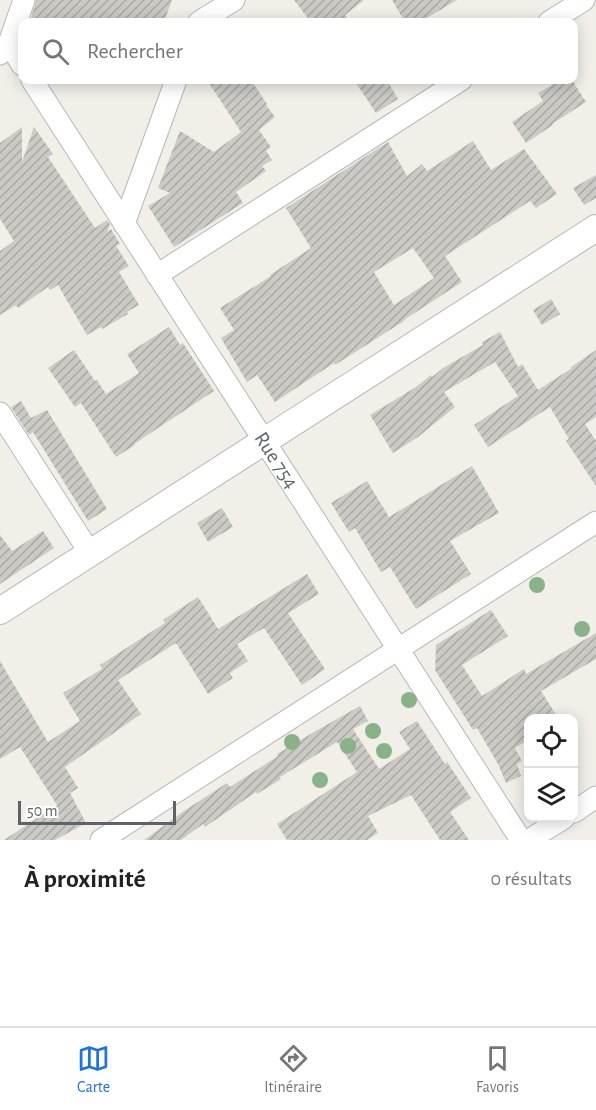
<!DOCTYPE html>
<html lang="fr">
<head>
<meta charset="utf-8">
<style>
	body { margin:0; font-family:"Alegreya Sans",sans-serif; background:#f2f2f2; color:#222 }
	.controls { position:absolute; right:18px; bottom:18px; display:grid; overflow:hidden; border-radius:12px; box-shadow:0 3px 15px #0003 }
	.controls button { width:54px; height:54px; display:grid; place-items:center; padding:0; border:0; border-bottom:2px solid #e0e0e0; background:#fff; color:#222; font:30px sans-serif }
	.scale { position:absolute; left:18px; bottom:15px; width:158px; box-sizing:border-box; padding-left:6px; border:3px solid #5f6368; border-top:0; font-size:16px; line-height:21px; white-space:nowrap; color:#5f6368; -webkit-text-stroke:4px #fff; paint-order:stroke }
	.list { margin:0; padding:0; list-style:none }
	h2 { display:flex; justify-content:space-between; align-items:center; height:78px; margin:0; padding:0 24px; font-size:26px }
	h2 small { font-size:20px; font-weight:400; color:#767676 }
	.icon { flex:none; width:33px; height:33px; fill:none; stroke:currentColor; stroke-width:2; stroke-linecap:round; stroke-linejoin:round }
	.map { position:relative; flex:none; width:596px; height:840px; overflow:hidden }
	.search { position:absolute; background:#fff; box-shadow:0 3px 15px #0003; left:18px; right:18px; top:18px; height:66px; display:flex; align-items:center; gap:15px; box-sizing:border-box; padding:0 21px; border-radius:12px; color:#767676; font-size:22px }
	.sheet { height:186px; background:#fff }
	nav { display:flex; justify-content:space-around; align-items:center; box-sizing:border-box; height:84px; border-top:2px solid #e0e0e0; background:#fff; font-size:16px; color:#767676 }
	nav a { display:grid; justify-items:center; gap:3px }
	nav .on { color:#1a73e8 }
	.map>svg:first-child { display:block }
	.building { fill:url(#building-hatch); fill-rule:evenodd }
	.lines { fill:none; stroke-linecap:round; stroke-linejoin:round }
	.minor-casing { stroke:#b5b8bc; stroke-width:23 }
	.tertiary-casing { stroke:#b5b8bc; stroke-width:28 }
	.minor { stroke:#fff; stroke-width:21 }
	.tertiary { stroke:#fff; stroke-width:26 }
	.tree { fill:#89b387 }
	.labels { text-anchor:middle; stroke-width:5; stroke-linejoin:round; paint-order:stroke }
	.street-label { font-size:21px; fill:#5f6368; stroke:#fff }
</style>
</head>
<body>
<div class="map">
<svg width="596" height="840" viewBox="0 0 596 840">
	<defs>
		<pattern id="building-hatch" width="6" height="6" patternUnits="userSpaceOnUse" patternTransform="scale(1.5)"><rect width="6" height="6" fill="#cccac5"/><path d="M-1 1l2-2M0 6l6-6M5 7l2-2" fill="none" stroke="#a9a8a4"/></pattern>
	</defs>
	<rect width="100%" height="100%" fill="#f1efe8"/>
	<g class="building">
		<path d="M36 0H172L164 22H30Z"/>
		<path d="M294 0H364L345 15 350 22H311Z"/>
		<path d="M392 0H457L420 22H405Z"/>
		<path d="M207 80H251L267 104 266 105 275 117 259 130 271 147 266 151 272 160 262 166 266 171 236 192 243 203 174 247 148 206 170 193 158 188 180 131 214 152 241 132Z"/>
		<path d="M354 80H387L398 99 376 113Z"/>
		<path d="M561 80H572L586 102 552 124 553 125 526 143 512 122 543 101 538 93Z"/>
		<path d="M22 127V162L34 127 53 154 48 157 95 228 107 220 110 224 107 232 111 229 120 244 116 246 129 266 119 272 139 305 127 312 128 314 102 329 101 327 87 335 58 285 50 290 48 287 18 308 16 305 0 315V251L14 241 0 219V143Z"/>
		<path d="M473 141 491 170 524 149 557 194 536 208 530 201 445 256 462 282 404 320V321L335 365 334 363 275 402 257 375 247 382 221 338 234 330 220 308 271 276 270 275 311 248 286 208 388 142 407 176 422 164 427 171ZM413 248 434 278 394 305 374 272Z"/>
		<path d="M596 175V198L584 205 573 188Z"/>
		<path d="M551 299 560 314 542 325 533 310Z"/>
		<path d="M169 327 180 345 183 343 214 391 134 444 135 445 116 457 81 403 75 407 48 368 74 350 95 381 97 380 106 394 139 373 127 354Z"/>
		<path d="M500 332 518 367 522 364 538 390 572 368 571 367 596 350V417L585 424 596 441V486L566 441 569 439 550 407 488 447 474 425 518 396 495 362 444 392 455 407 418 437 393 453 370 415 416 387 431 375 432 377 443 368 483 345 482 342Z"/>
		<path d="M21 401 31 418 47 410 107 509 88 521 33 432 29 435 11 407Z"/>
		<path d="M472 466 499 513 450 541 471 574 416 609 390 567 381 572 355 528 349 532 331 503 367 481 389 517Z"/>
		<path d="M222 508 233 527 208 542 197 523Z"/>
		<path d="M43 531 54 548 0 584V535L12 551Z"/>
		<path d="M307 574 319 594 288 613 325 669 302 685 264 628 237 644 248 661 230 673 233 678 208 694 176 643 118 680 141 714 65 767 78 788 70 793 86 823 55 840H4L57 805 20 747 0 759V661L48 742 80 721 63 693 102 669 100 665 165 623 163 620 198 597 218 629Z"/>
		<path d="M491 610 508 636 462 665 482 696 524 669 526 674 596 633V659L541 691 558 718H528V740L515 748 522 761 517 764 521 776 506 783 498 764 477 728 473 730 435 670 436 645Z"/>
		<path d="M360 706 368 721 353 729 379 769 410 749 399 732 417 721 445 764 447 762 471 798 450 812 469 840H440L411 795 368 816 378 833 367 840H287L277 824 357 772 337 742 280 777 281 779 257 794 256 792 205 827 203 824 181 840H144L184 811 227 783 230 787 278 756 277 754 314 732Z"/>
	</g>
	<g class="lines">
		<g class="minor-casing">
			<g id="minor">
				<path d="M199 22 234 0"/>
				<path d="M549 22 584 0"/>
				<path d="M9 43 22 65"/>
				<path d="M0 54 9 43 24 0"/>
				<path id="s1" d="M32 80 521 840"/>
				<path d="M124 224 176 80"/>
				<path d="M157 275 461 80"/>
				<path d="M0 413 90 553"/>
				<path d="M574 812 596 797"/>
				<path d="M101 840 596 522"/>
				<path d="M529 840 564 818"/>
			</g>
		</g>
		<g class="tertiary-casing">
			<path id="tertiary" d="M0 611 596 228"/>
		</g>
		<use href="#minor" class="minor"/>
		<use href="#tertiary" class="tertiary"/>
	</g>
	<g class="tree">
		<circle cx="537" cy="585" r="8"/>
		<circle cx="582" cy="629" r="8"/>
		<circle cx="409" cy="700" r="8"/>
		<circle cx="373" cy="731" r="8"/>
		<circle cx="292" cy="742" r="8"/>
		<circle cx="348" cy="746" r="8"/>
		<circle cx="384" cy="751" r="8"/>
		<circle cx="320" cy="780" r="8"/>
	</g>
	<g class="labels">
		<g class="street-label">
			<text dy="7" stroke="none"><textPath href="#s1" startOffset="452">Rue 754</textPath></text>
		</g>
	</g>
</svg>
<div class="controls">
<button><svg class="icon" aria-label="locate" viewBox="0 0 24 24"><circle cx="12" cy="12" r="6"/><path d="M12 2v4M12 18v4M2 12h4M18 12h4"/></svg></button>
<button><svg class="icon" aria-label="layers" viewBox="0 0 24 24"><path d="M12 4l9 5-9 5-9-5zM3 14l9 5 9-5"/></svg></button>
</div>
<div class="scale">50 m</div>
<div class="search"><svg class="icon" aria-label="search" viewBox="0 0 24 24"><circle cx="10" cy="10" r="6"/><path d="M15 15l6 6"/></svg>Rechercher</div>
</div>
<section class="sheet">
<h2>À proximité<small>0 résultats</small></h2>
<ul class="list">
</ul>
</section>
<nav>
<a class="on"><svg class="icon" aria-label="map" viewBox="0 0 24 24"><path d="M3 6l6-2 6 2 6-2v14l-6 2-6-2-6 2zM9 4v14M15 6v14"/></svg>Carte</a>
<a><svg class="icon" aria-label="directions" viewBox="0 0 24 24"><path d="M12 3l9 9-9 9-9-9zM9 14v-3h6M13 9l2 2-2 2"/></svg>Itinéraire</a>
<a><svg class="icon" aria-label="saved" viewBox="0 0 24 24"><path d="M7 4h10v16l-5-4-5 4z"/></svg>Favoris</a>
</nav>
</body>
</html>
